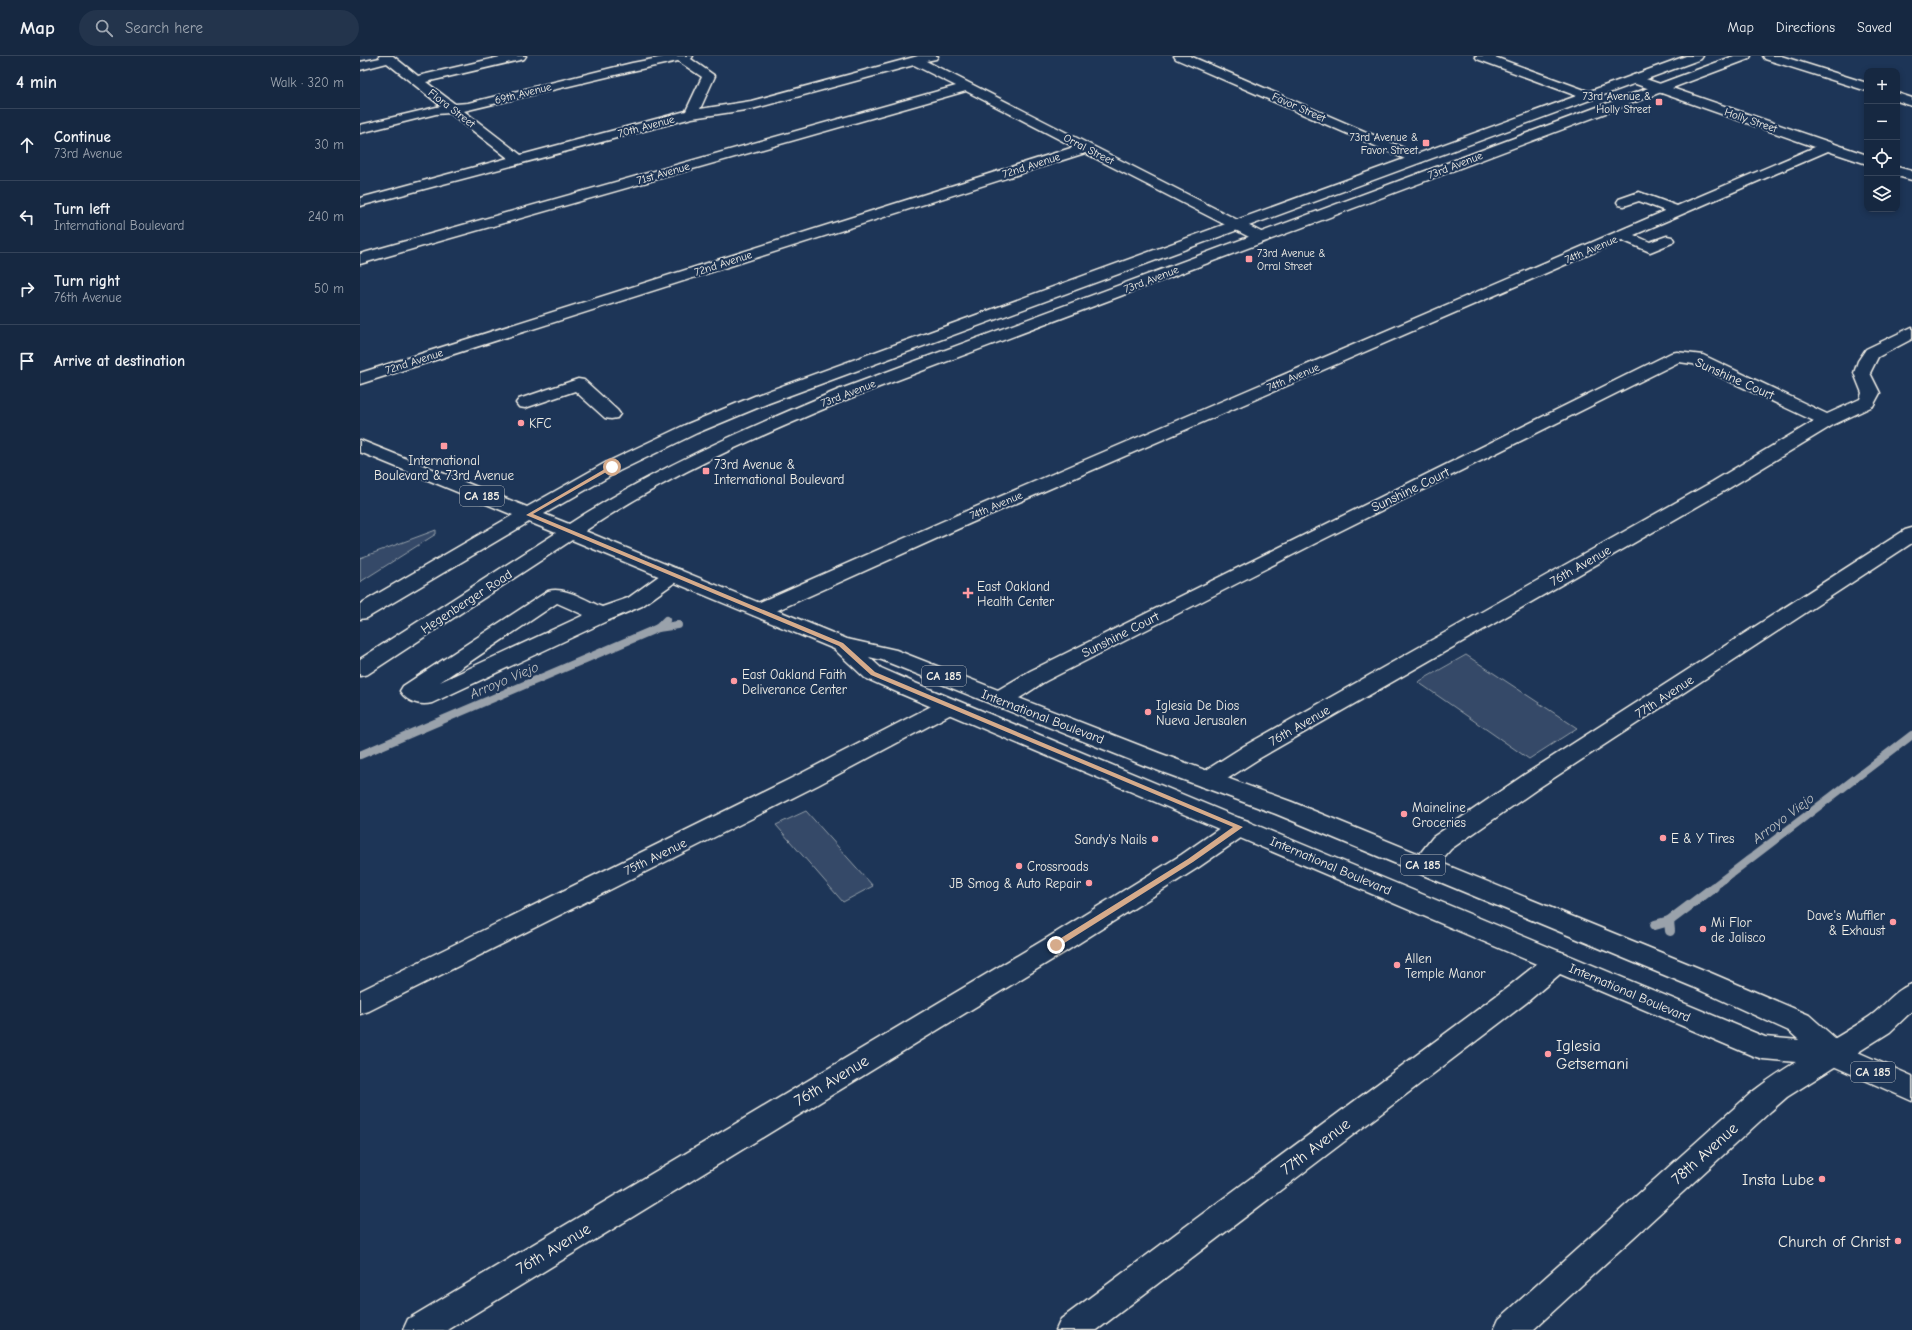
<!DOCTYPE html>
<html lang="en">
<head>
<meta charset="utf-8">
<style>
	body { margin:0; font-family:"Comic Neue",sans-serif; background:#23344c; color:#f1f3f6 }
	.controls { position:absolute; right:12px; top:12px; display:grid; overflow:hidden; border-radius:8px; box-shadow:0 2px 6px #0003 }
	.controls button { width:36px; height:36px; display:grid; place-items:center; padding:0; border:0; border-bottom:1px solid #35445a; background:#162841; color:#f1f3f6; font:20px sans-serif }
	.stop { position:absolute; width:12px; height:12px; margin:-9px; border:3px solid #d6ab8b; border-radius:50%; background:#fff }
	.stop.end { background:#d6ab8b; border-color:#fff; box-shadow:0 1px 4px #0008 }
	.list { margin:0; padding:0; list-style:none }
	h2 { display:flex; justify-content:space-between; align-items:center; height:52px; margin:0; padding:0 16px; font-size:17px }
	h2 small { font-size:13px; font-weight:400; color:#9ea6b1 }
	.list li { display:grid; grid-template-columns:26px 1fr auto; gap:12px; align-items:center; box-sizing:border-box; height:72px; padding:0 16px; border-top:1px solid #35445a }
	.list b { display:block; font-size:15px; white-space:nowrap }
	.list p { margin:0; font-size:13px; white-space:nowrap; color:#9ea6b1 }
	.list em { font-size:13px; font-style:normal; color:#9ea6b1 }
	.icon { flex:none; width:22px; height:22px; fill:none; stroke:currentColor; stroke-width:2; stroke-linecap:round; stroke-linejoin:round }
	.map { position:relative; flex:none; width:1552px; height:1274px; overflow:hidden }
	header { display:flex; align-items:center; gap:24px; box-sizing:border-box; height:56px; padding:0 20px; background:#162841; border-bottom:1px solid #35445a }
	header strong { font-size:19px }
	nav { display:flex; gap:22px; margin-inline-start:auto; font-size:14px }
	.search { width:280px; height:36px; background:#23344c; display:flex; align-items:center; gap:10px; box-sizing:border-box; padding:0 14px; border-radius:22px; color:#9ea6b1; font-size:15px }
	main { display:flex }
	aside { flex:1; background:#162841 }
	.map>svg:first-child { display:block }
	.green { fill:#354a67; stroke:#949ea8 }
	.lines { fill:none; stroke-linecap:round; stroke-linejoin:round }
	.stream-far1 { stroke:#9aa2ab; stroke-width:8 }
	.stream { stroke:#9aa2ab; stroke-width:10 }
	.minor-casing { stroke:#f4f1e8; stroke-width:3 }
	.major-casing { stroke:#f4f1e8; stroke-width:3 }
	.minor { fill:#1d3557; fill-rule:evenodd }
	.major { fill:#1d3557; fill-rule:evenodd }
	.route { fill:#d6ab8b }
	.poi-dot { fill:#ff9aa2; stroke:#1d3557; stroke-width:1.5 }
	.labels { text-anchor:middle; stroke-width:4; stroke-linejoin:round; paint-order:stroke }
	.far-street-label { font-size:11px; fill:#f4f1e8; stroke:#1d3557 }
	.far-poi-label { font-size:11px; fill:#f4f1e8; stroke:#1d3557; text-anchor:end }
	.shield { fill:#1d3557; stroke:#b4b9bc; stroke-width:1 }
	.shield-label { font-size:12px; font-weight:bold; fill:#f4f1e8 }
	.street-label { font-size:13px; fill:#f4f1e8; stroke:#1d3557 }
	.poi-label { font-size:13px; fill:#f4f1e8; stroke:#1d3557; text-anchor:start }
	.water-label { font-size:14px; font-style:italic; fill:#c0c3c4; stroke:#1d3557 }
	.near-poi-label { font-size:16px; fill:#f4f1e8; stroke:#1d3557; text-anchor:end }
	.near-street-label { font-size:16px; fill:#f4f1e8; stroke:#1d3557 }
</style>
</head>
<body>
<header>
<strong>Map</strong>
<div class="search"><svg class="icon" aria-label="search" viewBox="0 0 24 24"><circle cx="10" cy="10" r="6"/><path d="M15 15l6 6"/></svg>Search here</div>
<nav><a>Map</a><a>Directions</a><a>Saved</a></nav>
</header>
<main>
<aside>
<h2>4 min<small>Walk · 320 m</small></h2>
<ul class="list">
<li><svg class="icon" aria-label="ahead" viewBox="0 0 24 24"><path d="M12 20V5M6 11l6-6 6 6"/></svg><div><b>Continue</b><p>73rd Avenue</p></div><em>30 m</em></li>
<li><svg class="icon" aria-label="left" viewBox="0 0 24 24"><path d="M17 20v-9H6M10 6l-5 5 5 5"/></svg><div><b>Turn left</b><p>International Boulevard</p></div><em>240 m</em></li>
<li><svg class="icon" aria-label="right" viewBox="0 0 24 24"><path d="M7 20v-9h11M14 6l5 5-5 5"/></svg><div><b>Turn right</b><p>76th Avenue</p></div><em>50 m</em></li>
<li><svg class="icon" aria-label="arrive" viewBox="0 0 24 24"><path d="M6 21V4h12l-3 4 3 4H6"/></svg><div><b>Arrive at destination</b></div></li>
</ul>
</aside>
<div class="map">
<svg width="1552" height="1274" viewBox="0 0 1552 1274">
	<rect width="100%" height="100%" fill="#1d3557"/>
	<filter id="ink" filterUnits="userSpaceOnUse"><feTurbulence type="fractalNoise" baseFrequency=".025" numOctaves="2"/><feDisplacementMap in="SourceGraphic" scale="8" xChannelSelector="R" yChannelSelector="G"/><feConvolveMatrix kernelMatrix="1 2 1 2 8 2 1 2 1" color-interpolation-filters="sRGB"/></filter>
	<g filter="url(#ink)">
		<g class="green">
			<path d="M76 474V478L0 526V502Z"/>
			<path d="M1106 599 1217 672 1169 703 1058 626Z"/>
			<path d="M446 755 513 830 483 846 416 769Z"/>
		</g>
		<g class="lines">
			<g class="stream-far1">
				<path d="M298 572 318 569"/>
				<path d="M0 699 298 572 306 564"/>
				<path d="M1352 832 1552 679"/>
			</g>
			<g class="stream">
				<path d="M1309 865 1310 875"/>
				<path d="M1295 869 1309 865 1354 831"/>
			</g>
			<g class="minor-casing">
				<g id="minor">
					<path d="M19 0H33L58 20 144 0H166L164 3 66 26 95 48 108 47 272 7 309 0H333L331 3 355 20 340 53 391 45 558 0H578L576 3 566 5 907 179 909 182 907 185H897L725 97 0 328V317L714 91 606 35 0 208V198L596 30 554 9 392 53 332 62 0 150V142L148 102 90 57 76 58 0 77V69L81 50 27 7 0 14V6L20 2ZM318 5 342 21 326 55 161 99 104 55 272 15Z"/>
					<path d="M814 0H830L1062 100 1064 103 1062 106H1052L816 3Z"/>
					<path d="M1115 0H1132L1233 37 1235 40 1233 43H1225L1117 3Z"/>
					<path d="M1403 0H1421L1507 27V35L1405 3Z"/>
					<path d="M1274 19 1507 99V108L1468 95 1274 179 1290 186 1307 180 1312 181 1314 184 1312 187 1290 196 1262 184 611 467 407 559 400 560 393 559 390 554 393 549 597 459 1305 155 1279 145 1264 150 1259 149 1257 146 1259 143 1279 136 1317 150 1455 91 1270 26 1268 23Z"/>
					<path d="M1537 37 1552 42V50L1537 45Z"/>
					<path d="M1537 111 1552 115V124L1537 120Z"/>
					<path d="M1552 271V283L1518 301 1510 317 1520 337 1513 350 1473 369 1366 434 900 702 856 730 848 732 840 730 836 724 840 718 884 690 1352 426 1454 365 1333 308 1319 306 954 488 686 625C670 634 650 653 631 648L628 643 631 638 670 615 1311 297 1317 296 1343 299 1467 358 1500 343 1502 337 1494 317 1498 305 1506 293Z"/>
					<path d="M218 323 224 324 257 354 260 358 257 362 251 363 245 362 215 335 165 352 159 351 156 347 159 343Z"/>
					<path d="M1552 472V487L1180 731 1091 793 1072 815 1063 818 1054 815 1051 809 1073 781 1164 719 1545 474Z"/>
					<path d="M314 512 321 514 324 518 321 522 282 550 249 564 72 647C60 650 47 646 40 635L43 630 188 535C205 530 227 545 242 551L268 542 307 514ZM197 547 224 559 80 626Z"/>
					<path d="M589 643 597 645 600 650 597 655 458 729 9 955 0 958V935L442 717 581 645Z"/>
					<path d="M879 762 888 765 891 771 888 777 839 811 705 896 88 1274H43L48 1263 687 882 821 799 870 765Z"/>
					<path d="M1198 895 1207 898 1211 905 1207 912 1166 947 737 1274H696L701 1263 1148 931 1189 898Z"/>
					<path d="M1552 928V955L1530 976 1427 1041 1411 1055 1173 1274H1134L1139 1263 1391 1037C1427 1008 1470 987 1509 961 1524 951 1534 934 1552 928Z"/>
				</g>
			</g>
			<g class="major-casing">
				<path id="major" d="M1326 0H1343L1341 3 409 347 337 377 259 415 184 458 209 468C293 413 385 373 478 334L1374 0H1391L1389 3 490 342C399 380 308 419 225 475L487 583 536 594 799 697 932 746 1351 917 1449 959 1484 990 1552 1020V1045L1471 1009 1403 1003 1393 1000 539 637 505 622 474 593 212 484 8 618 0 620V603L196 477 169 466 7 562 0 563V548L153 459 0 396V384L167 451 245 407 325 369 397 339ZM509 601 522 604 783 709 916 758 1333 931 1429 975 1439 984 1405 981 555 627 521 612Z"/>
			</g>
			<use href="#minor" class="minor"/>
			<use href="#major" class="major"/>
		</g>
	</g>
	<path class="route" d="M250 410 255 411 173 458 483 587 515 616 883 771 833 806 698 891H693V887L828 803 873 771 511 619 479 590 166 459Z"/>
	<g class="poi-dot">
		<rect x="1295" y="42" width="8" height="8" rx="2"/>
		<rect x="1062" y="83" width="8" height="8" rx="2"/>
		<rect x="885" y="199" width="8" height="8" rx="2"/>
		<circle cx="161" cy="367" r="4"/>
		<rect x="80" y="386" width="8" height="8" rx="2"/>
		<rect x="342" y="411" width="8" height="8" rx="2"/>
		<path d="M606 531h4v4h4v4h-4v4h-4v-4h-4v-4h4z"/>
		<circle cx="374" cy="625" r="4"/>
		<circle cx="788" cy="656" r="4"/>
		<circle cx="1044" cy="758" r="4"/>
		<circle cx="1303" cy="782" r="4"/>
		<circle cx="795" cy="783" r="4"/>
		<circle cx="659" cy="810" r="4"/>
		<circle cx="729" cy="827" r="4"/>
		<circle cx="1533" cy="866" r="4"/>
		<circle cx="1343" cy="873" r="4"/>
		<circle cx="1037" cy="909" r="4"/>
		<circle cx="1188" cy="998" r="4"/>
		<circle cx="1462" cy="1123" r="4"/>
		<circle cx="1538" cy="1185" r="4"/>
	</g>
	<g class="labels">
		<g class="far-street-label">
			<text transform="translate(163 37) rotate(-14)" y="4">69th Avenue</text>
			<text transform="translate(939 51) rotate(24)" y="4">Favor Street</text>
			<text transform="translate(92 52) rotate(38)" y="4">Flora Street</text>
			<text transform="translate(1391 64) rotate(19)" y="4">Holly Street</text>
			<text transform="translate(286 70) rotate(-15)" y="4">70th Avenue</text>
			<text transform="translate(729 93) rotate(27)" y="4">Orral Street</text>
			<text transform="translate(671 109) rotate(-18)" y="4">72nd Avenue</text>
			<text transform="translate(1095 109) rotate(-21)" y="4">73rd Avenue</text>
			<text transform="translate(303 117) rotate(-16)" y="4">71st Avenue</text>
			<text transform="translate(1231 193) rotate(-23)" y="4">74th Avenue</text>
			<text transform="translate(363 207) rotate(-18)" y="4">72nd Avenue</text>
			<text transform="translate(791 223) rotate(-21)" y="4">73rd Avenue</text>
			<text transform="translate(54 305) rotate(-18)" y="4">72nd Avenue</text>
			<text transform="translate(933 321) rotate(-23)" y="4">74th Avenue</text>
			<text transform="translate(488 337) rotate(-21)" y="4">73rd Avenue</text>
			<text transform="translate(636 449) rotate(-23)" y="4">74th Avenue</text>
		</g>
		<g class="far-poi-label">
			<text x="1291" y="44">73rd Avenue &amp;<tspan x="1291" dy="13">Holly Street</tspan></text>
			<text x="1058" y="85">73rd Avenue &amp;<tspan x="1058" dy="13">Favor Street</tspan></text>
			<text x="897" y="201" text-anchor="start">73rd Avenue &amp;<tspan x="897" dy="13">Orral Street</tspan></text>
		</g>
		<g class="shield">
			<rect x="100" y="430" width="44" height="20" rx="3"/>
			<rect x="562" y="610" width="44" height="20" rx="3"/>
			<rect x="1041" y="799" width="44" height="20" rx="3"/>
			<rect x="1491" y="1006" width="44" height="20" rx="3"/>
		</g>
		<g class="shield-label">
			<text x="122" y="444">CA 185</text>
			<text x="584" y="624">CA 185</text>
			<text x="1063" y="813">CA 185</text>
			<text x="1513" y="1020">CA 185</text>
		</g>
		<g class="street-label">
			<text transform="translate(1375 322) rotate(24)" y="5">Sunshine Court</text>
			<text transform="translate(1050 433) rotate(-26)" y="5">Sunshine Court</text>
			<text transform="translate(1220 509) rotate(-30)" y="5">76th Avenue</text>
			<text transform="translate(106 545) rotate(-33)" y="5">Hegenberger Road</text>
			<text transform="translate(760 578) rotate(-27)" y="5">Sunshine Court</text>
			<text transform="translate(1304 640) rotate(-33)" y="5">77th Avenue</text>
			<text transform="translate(683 660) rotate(21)" y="5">International Boulevard</text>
			<text transform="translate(939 669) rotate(-30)" y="5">76th Avenue</text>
			<text transform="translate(295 800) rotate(-26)" y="5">75th Avenue</text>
			<text transform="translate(971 809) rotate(23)" y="5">International Boulevard</text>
			<text transform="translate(1270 936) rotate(23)" y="5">International Boulevard</text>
		</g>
		<g class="poi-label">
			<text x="169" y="372">KFC</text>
			<text x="84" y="409" text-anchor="middle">International<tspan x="84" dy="15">Boulevard &amp; 73rd Avenue</tspan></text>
			<text x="354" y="413">73rd Avenue &amp;<tspan x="354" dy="15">International Boulevard</tspan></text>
			<text x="617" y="535">East Oakland<tspan x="617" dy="15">Health Center</tspan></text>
			<text x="382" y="623">East Oakland Faith<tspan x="382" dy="15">Deliverance Center</tspan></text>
			<text x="796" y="654">Iglesia De Dios<tspan x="796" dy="15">Nueva Jerusalen</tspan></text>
			<text x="1052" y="756">Maineline<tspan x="1052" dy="15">Groceries</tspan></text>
			<text x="1311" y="787">E &amp; Y Tires</text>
			<text x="787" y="788" text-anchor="end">Sandy's Nails</text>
			<text x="667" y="815">Crossroads</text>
			<text x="721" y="832" text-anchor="end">JB Smog &amp; Auto Repair</text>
			<text x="1525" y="864" text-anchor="end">Dave's Muffler<tspan x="1525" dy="15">&amp; Exhaust</tspan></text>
			<text x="1351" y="871">Mi Flor<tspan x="1351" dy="15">de Jalisco</tspan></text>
			<text x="1045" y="907">Allen<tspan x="1045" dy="15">Temple Manor</tspan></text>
		</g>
		<g class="water-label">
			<text transform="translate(144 624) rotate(-23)" y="5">Arroyo Viejo</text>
			<text transform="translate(1423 762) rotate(-37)" y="5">Arroyo Viejo</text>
		</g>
		<g class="near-poi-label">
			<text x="1196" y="995" text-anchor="start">Iglesia<tspan x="1196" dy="18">Getsemani</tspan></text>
			<text x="1454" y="1129">Insta Lube</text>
			<text x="1530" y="1191">Church of Christ</text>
		</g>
		<g class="near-street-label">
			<text transform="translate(471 1024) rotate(-31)" y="6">76th Avenue</text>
			<text transform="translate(955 1090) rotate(-37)" y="6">77th Avenue</text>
			<text transform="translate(1344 1097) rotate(-42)" y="6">78th Avenue</text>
			<text transform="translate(193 1192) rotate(-31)" y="6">76th Avenue</text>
		</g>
	</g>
</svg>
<div class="controls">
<button>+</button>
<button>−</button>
<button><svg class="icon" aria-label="locate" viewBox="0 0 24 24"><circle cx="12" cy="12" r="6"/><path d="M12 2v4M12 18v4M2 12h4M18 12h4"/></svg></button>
<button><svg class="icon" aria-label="layers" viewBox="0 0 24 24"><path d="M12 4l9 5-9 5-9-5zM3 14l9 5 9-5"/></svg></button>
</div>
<div class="stop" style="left:252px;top:411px"></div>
<div class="stop end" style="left:696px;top:889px"></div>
</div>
</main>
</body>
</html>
